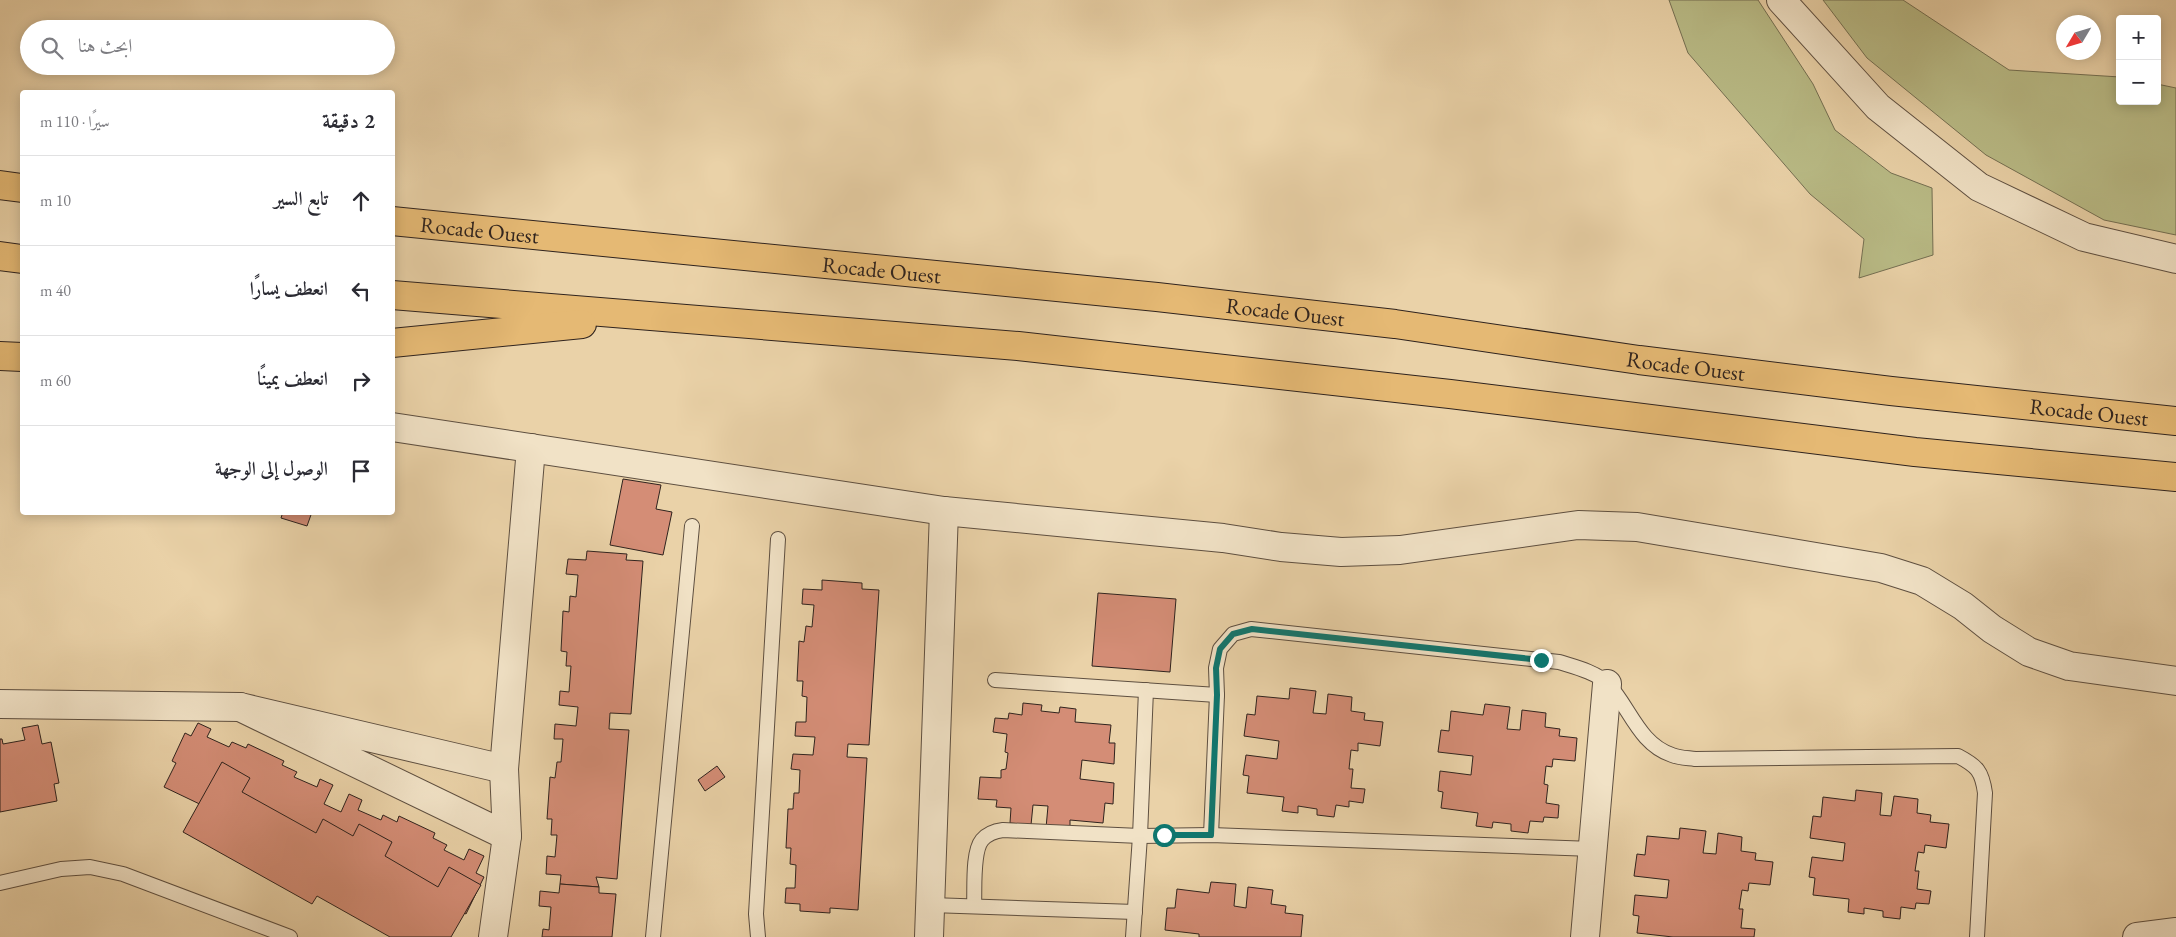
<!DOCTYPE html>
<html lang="ar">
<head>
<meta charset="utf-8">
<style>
	body { margin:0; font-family:"EB Garamond",Amiri,serif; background:#f2f2f3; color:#2b2b33; direction:rtl }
	.controls { position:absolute; right:15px; top:15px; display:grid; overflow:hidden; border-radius:5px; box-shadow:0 2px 12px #0003 }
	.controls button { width:45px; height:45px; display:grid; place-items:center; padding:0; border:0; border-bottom:1px solid #e1e1e2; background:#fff; color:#2b2b33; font:25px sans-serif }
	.compass { position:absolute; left:2056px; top:15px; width:45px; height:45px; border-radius:50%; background:#fff; box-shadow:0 2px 12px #0003; rotate:232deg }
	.stop { position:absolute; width:15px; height:15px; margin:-11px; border:4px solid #0f766e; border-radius:50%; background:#fff }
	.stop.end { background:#0f766e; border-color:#fff; box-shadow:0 1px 5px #0008 }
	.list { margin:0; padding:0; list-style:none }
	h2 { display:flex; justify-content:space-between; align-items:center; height:65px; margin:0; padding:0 20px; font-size:21px }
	h2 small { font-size:16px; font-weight:400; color:#7c7c81 }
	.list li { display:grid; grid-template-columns:32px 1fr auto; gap:15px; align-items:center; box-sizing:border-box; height:90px; padding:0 20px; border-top:1px solid #e1e1e2 }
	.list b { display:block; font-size:19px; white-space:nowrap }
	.list em { font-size:16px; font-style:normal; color:#7c7c81 }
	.icon { flex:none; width:28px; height:28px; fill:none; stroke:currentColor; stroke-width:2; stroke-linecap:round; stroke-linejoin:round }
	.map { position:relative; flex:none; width:2176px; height:937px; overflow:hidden; direction:ltr }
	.search { position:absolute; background:#fff; box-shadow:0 2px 12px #0003; left:20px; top:20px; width:375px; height:55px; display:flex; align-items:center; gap:12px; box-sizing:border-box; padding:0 18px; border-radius:28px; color:#7c7c81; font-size:19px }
	.panel { position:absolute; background:#fff; box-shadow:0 2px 12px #0003; left:20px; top:90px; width:375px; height:425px; border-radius:5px; direction:rtl }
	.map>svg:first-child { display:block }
	.green { fill:#b9bb86; stroke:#746f52 }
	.building { fill:#d48d76; stroke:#2f231e }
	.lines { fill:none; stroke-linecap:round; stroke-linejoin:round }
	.service-casing { stroke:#5e4f40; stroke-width:16 }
	.minor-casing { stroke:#5e4f40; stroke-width:30 }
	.tertiary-casing { stroke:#5e4f40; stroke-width:30 }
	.trunk-casing { stroke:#2f231e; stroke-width:30 }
	.service { stroke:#f1e2c6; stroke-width:14 }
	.minor { stroke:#f1e2c6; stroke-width:28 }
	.tertiary { stroke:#f1e2c6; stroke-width:28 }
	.trunk { stroke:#e5b974; stroke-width:28 }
	.route { stroke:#0f766e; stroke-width:6 }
	.labels { text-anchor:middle; stroke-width:5; stroke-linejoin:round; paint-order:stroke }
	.street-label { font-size:22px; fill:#2f231e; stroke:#f1e2c6 }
</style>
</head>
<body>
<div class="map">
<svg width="2176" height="937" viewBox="0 0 2176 937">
	<rect width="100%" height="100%" fill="#ead2a8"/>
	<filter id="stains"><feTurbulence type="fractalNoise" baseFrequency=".004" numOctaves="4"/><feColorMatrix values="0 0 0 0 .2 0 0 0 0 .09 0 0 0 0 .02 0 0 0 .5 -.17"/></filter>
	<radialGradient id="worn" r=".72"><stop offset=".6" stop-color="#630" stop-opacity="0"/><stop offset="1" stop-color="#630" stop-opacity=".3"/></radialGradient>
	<g class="green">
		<path d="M1669 0H1758L1813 84 1835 130 1891 173 1932 188 1933 255 1859 278 1864 239 1810 194 1688 53Z"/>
		<path d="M1823 0H1903L2009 70 2120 77V101H2157V84L2176 88V235L2104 220 1986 155 1867 58Z"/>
	</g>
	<g class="building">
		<path d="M623 479 661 485 656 509 672 512 663 555 610 545Z"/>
		<path d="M283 512H312L307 526 281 518Z"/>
		<path d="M587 551 627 554 626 560 643 561 631 714 610 713 609 729 629 730 617 879 596 877 599 887 560 884 561 875 546 874 547 856 555 857 557 835H551L552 819H547L550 777 555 778 557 762H561L563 739H554L555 724 576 726 578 707 559 705 560 691 569 692 571 666H566L567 652 561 651 563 611 569 612 570 596 576 597 578 575 566 574 568 559 586 560Z"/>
		<path d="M822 580 862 583V589L879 590 869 745 848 744 847 757 867 758 858 910 830 908V913L800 911V904L785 903 786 888H795L796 865 790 864 791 848H786L788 809H793L794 793H799L800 770 791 769 793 754 813 755 815 737 795 736 796 722H806L807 697 802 696 803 681H797L799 641 804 642 806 626 812 627 814 605 802 604 803 589 822 590Z"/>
		<path d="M1098 593 1176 599 1170 672 1092 666Z"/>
		<path d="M1290 688 1316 691 1313 713 1326 714 1328 694 1352 697 1351 711 1365 713 1364 720 1383 722 1380 746 1358 743V751L1351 750 1349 769H1353L1351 788 1365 789 1363 803 1349 801V807L1336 805 1334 817 1317 815V809L1298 806V813L1282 811 1284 797 1247 793 1249 776 1243 775 1246 755 1277 759 1279 741 1244 736 1247 714 1255 715 1257 696 1289 699Z"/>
		<path d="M1023 703 1042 705 1041 711 1059 713 1060 707 1076 709 1075 722 1111 725 1109 743H1115L1114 764 1082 760 1080 779 1114 783 1113 804 1105 803 1103 823 1070 820V831L1046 828 1048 806 1033 805 1031 825 1010 823 1011 808 996 807 997 800 978 799 980 777 1001 778V770L1006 769 1008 753 1005 752 1007 734 993 732 995 718 1008 719 1009 713 1022 715Z"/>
		<path d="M1485 704 1510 707 1507 729 1520 730 1522 710 1546 713 1545 727 1560 729 1559 736 1577 738 1575 761 1553 759 1552 767 1546 766 1544 784 1548 785 1546 803 1559 805 1558 818 1544 817 1543 822 1530 821 1528 833 1511 831V824L1493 822 1492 828 1476 826 1478 813 1441 808 1443 792 1438 791 1440 771 1471 775 1473 756 1438 752 1441 730 1449 731 1451 711 1483 715Z"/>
		<path d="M198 723 211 729 207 737 229 747 232 742 246 748 248 744 284 761 282 765 297 772 294 777 317 787 320 779 333 785 324 804 341 812 349 794 362 800 358 810 381 820 383 815 397 822 399 816 435 833 433 838 447 845 444 850 464 860 469 849 484 856 476 873 484 877 466 914 462 912 454 927 313 860 322 841 311 836 302 853 164 787 176 763 172 761 185 733 191 736Z"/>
		<path d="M38 725 42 744 51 742 59 783 54 784 57 801 0 812V739H2L3 744 25 740 22 728Z"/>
		<path d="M222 762 250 778 242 792 316 833 323 819 353 836 359 824 392 842 385 856 438 887 449 867 481 885 451 937H390L317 896 312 904 183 832Z"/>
		<path d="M717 766 725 777 705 791 698 780Z"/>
		<path d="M1856 790 1882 793 1880 815 1891 816 1894 796 1918 799 1917 813 1931 815 1930 822 1949 824 1946 848 1925 845 1924 853 1918 852 1915 871H1919L1917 889 1931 891 1929 904 1916 903 1915 909 1901 907 1900 919 1883 917V911L1864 908V914L1848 912 1849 899 1813 895 1815 878 1809 877 1812 857 1843 861 1845 843 1810 838 1813 816 1821 817 1823 797 1855 801Z"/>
		<path d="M1680 828 1706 831 1703 853 1716 854 1718 833 1742 837 1741 851 1756 853 1755 860 1773 862 1770 885 1749 883 1748 891 1742 890 1739 909H1743L1741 928 1755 929 1754 937H1673L1637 933 1639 916 1633 915 1635 895 1667 898 1669 880 1634 876 1637 854 1645 855 1647 836 1679 839Z"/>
		<path d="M1211 882 1236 884 1234 906 1246 908 1248 887 1273 890 1271 904 1286 906 1285 913 1303 915 1301 937H1199V934L1165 930 1167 908H1175L1177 889 1209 893Z"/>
		<path d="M560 884 599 887V893L616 894 612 937H542L543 929 549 930 551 907 539 906 540 891 559 893Z"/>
	</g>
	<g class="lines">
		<g class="service-casing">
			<g id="service">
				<path d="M995 680 1217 695"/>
				<path d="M1211 835 1217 695 1216 668 1220 649 1233 634 1251 629 1559 662C1575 667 1596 672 1608 684 1630 708 1639 744 1672 755 1679 758 1688 758 1695 759L1958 756C1977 766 1982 771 1985 793L1977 937"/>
				<path d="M0 883 61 869 90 867 123 874 290 937"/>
				<path d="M931 905 1135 912"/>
				<path d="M974 906C975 890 972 852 982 840 988 833 995 831 1003 830L1140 836 1211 835 1593 849"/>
				<path d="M653 937 692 526"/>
				<path d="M758 937 756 914 778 539"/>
				<path d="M1133 937 1140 836 1146 690"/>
			</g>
		</g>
		<g class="minor-casing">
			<g id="minor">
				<path d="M392 427 944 511 1223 538 1281 547 1341 552 1400 550 1578 525 1637 527 1881 568 1922 581 1963 606 1992 629 2029 652 2069 666 2176 681"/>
				<path d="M0 704 240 707"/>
				<path d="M504 769 240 707 507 836"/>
				<path d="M493 937 507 836 504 769 531 448"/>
				<path d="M929 937 944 511"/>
				<path d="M1585 937 1607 684"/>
				<path d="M2137 937 2176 932"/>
			</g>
		</g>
		<g class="tertiary-casing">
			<path id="tertiary" d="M1781 0 1878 107 1979 187 2084 237 2176 259"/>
		</g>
		<g class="trunk-casing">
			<g id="trunk">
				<path d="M0 185 22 188"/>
				<path id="s1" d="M392 221 1157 297 1395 324 1639 360 1891 391 2176 421"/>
				<path d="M0 256 22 259"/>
				<path d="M392 295 1018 346 1450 394 1915 452 2176 477"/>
				<path d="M392 343 582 324"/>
				<path d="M0 356 22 357"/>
			</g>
		</g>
		<use href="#service" class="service"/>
		<use href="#minor" class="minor"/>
		<use href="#tertiary" class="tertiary"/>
		<use href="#trunk" class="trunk"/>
	</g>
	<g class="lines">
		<path class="route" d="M1164 835H1211L1217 695 1216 668 1220 649 1233 634 1252 629 1541 660"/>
	</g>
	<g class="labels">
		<g class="street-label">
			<text dy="8" stroke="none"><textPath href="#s1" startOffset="88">Rocade Ouest</textPath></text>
			<text dy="8" stroke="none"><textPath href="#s1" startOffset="492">Rocade Ouest</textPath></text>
			<text dy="8" stroke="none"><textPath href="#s1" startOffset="898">Rocade Ouest</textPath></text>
			<text dy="8" stroke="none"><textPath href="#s1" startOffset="1302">Rocade Ouest</textPath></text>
			<text dy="8" stroke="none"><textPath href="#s1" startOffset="1708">Rocade Ouest</textPath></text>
		</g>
	</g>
	<rect width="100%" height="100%" filter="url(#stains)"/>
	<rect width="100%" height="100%" fill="url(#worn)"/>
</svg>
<div class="controls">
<button>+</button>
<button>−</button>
</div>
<svg class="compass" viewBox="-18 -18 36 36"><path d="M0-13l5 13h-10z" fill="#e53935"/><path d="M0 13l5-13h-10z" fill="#7c7c81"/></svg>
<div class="stop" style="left:1164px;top:835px"></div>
<div class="stop end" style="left:1541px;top:660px"></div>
<div class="search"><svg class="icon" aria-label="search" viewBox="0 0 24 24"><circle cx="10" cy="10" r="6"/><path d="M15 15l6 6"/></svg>ابحث هنا</div>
<section class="panel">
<h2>2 دقيقة<small>سيرًا · 110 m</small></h2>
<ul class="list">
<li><svg class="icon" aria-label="ahead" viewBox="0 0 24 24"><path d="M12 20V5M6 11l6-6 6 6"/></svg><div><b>تابع السير</b></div><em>10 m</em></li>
<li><svg class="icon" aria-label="left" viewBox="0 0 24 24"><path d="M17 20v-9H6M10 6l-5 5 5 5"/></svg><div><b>انعطف يسارًا</b></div><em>40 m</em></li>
<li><svg class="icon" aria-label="right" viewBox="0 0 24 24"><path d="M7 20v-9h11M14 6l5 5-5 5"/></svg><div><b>انعطف يمينًا</b></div><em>60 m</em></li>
<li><svg class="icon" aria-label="arrive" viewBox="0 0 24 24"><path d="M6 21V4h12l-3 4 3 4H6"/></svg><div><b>الوصول إلى الوجهة</b></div></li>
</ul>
</section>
</div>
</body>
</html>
